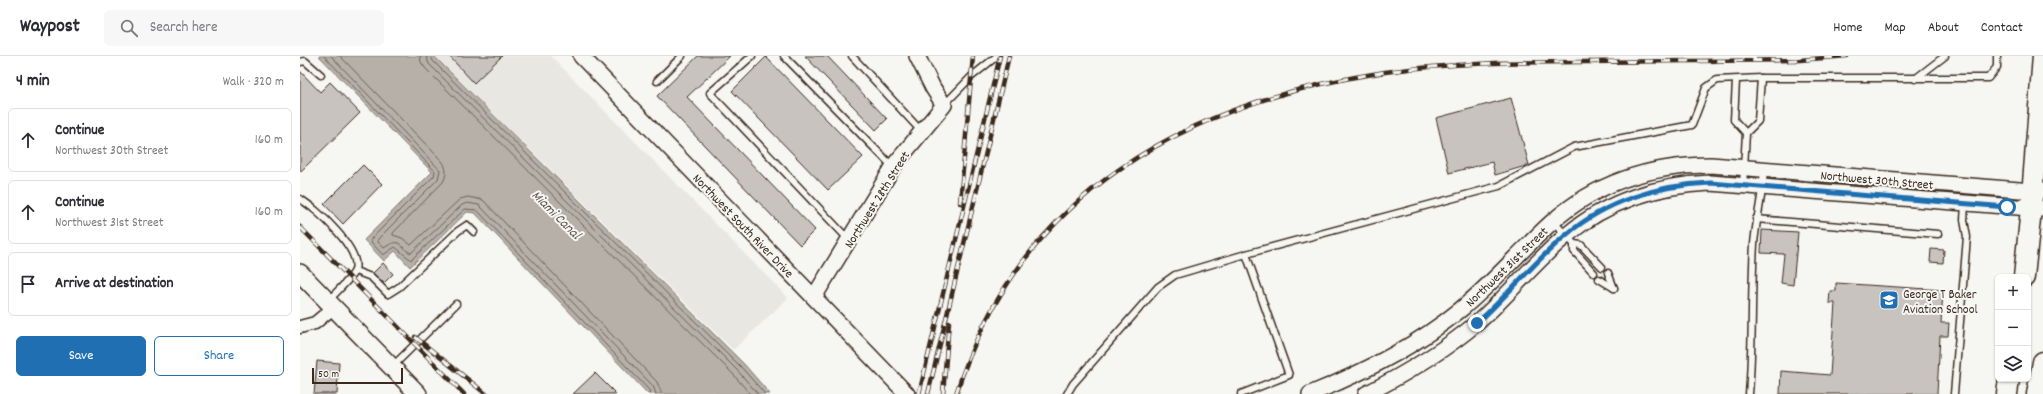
<!DOCTYPE html>
<html lang="en">
<head>
<meta charset="utf-8">
<style>
	body { margin:0; font-family:Dekko,sans-serif; background:#f7f7f7; color:#2b2b33 }
	.controls { position:absolute; right:12px; bottom:12px; display:grid; overflow:hidden; border-radius:6px; box-shadow:0 1px 3px #0004 }
	.controls button { width:36px; height:36px; display:grid; place-items:center; padding:0; border:0; border-bottom:1px solid #e1e1e2; background:#fff; color:#2b2b33; font:20px sans-serif }
	.scale { position:absolute; left:12px; bottom:10px; width:91px; box-sizing:border-box; padding-left:4px; border:2px solid #3b2a1e; border-top:0; font-size:11px; line-height:14px; white-space:nowrap; color:#3b2a1e; -webkit-text-stroke:3px #f6f6f2; paint-order:stroke }
	.stop { position:absolute; width:12px; height:12px; margin:-9px; border:3px solid #1f6fb2; border-radius:50%; background:#fff }
	.stop.end { background:#1f6fb2; border-color:#fff; box-shadow:0 1px 4px #0008 }
	.list { margin:0; padding:0; list-style:none }
	h2 { display:flex; justify-content:space-between; align-items:center; height:52px; margin:0; padding:0 16px; font-size:17px }
	h2 small { font-size:13px; font-weight:400; color:#7c7c81 }
	.list li { display:grid; grid-template-columns:26px 1fr auto; gap:12px; align-items:center; box-sizing:border-box; height:64px; margin:0 8px 8px; padding:0 8px; border:1px solid #e1e1e2; border-radius:6px }
	.list b { display:block; font-size:15px; white-space:nowrap }
	.list p { margin:0; font-size:13px; white-space:nowrap; color:#7c7c81 }
	.list em { font-size:13px; font-style:normal; color:#7c7c81 }
	.actions { display:flex; gap:8px; padding:12px 16px }
	.actions a { flex:1; padding:9px 0; border:1px solid #1f6fb2; border-radius:6px; text-align:center; font-size:14px; color:#1f6fb2 }
	.actions .main { background:#1f6fb2; color:#fff }
	.icon { flex:none; width:22px; height:22px; fill:none; stroke:currentColor; stroke-width:2; stroke-linecap:round; stroke-linejoin:round }
	.map { position:relative; flex:none; width:1743px; height:338px; overflow:hidden }
	header { display:flex; align-items:center; gap:24px; box-sizing:border-box; height:56px; padding:0 20px; background:#fff; border-bottom:1px solid #e1e1e2 }
	header strong { font-size:19px }
	nav { display:flex; gap:22px; margin-inline-start:auto; font-size:14px }
	.search { width:280px; height:36px; background:#f7f7f7; display:flex; align-items:center; gap:10px; box-sizing:border-box; padding:0 14px; border-radius:6px; color:#7c7c81; font-size:15px }
	main { display:flex }
	aside { flex:1; background:#fff }
	.map>svg:first-child { display:block }
	.built { fill:#e8e7e2 }
	.water { fill:#b6b0a9; stroke:#857a71 }
	.lines { fill:none; stroke-linecap:round; stroke-linejoin:round }
	.shore { stroke:#6c6056; stroke-width:1 }
	.building { fill:#c8c3be; stroke:#3b2a1e }
	.service-casing { stroke:#3b2a1e; stroke-width:9 }
	.minor-casing { stroke:#3b2a1e; stroke-width:15 }
	.tertiary-casing { stroke:#3b2a1e; stroke-width:18 }
	.secondary-casing { stroke:#3b2a1e; stroke-width:20 }
	.trunk-casing { stroke:#3b2a1e; stroke-width:23 }
	.service { stroke:#f6f6f2; stroke-width:6 }
	.minor { stroke:#f6f6f2; stroke-width:12 }
	.tertiary { stroke:#f6f6f2; stroke-width:15 }
	.secondary { stroke:#f6f6f2; stroke-width:17 }
	.trunk { stroke:#f6f6f2; stroke-width:20 }
	.rail-casing { stroke:#3b2a1e; stroke-width:4.5 }
	.rail { stroke:#f6f6f2; stroke-width:3; stroke-dasharray:9; stroke-linecap:butt }
	.route { stroke:#1f6fb2; stroke-width:5 }
	.labels { text-anchor:middle; stroke-width:4; stroke-linejoin:round; paint-order:stroke }
	.street-label { font-size:13px; fill:#3b2a1e; stroke:#f6f6f2 }
	.poi-label { font-size:13px; fill:#3b2a1e; stroke:#f6f6f2; text-anchor:start }
	.water-label { font-size:14px; font-style:italic; fill:#605248; stroke:#f6f6f2 }
</style>
</head>
<body>
<header>
<strong>Waypost</strong>
<div class="search"><svg class="icon" aria-label="search" viewBox="0 0 24 24"><circle cx="10" cy="10" r="6"/><path d="M15 15l6 6"/></svg>Search here</div>
<nav><a>Home</a><a>Map</a><a>About</a><a>Contact</a></nav>
</header>
<main>
<aside>
<h2>4 min<small>Walk · 320 m</small></h2>
<ul class="list">
<li><svg class="icon" aria-label="ahead" viewBox="0 0 24 24"><path d="M12 20V5M6 11l6-6 6 6"/></svg><div><b>Continue</b><p>Northwest 30th Street</p></div><em>160 m</em></li>
<li><svg class="icon" aria-label="ahead" viewBox="0 0 24 24"><path d="M12 20V5M6 11l6-6 6 6"/></svg><div><b>Continue</b><p>Northwest 31st Street</p></div><em>160 m</em></li>
<li><svg class="icon" aria-label="arrive" viewBox="0 0 24 24"><path d="M6 21V4h12l-3 4 3 4H6"/></svg><div><b>Arrive at destination</b></div></li>
</ul>
<div class="actions"><a class="main">Save</a><a>Share</a></div>
</aside>
<div class="map">
<svg width="1743" height="338" viewBox="0 0 1743 338">
	<rect width="100%" height="100%" fill="#f6f6f2"/>
	<filter id="ink" filterUnits="userSpaceOnUse"><feTurbulence type="fractalNoise" baseFrequency=".025" numOctaves="2"/><feDisplacementMap in="SourceGraphic" scale="8" xChannelSelector="R" yChannelSelector="G"/><feConvolveMatrix kernelMatrix="1 2 1 2 8 2 1 2 1" color-interpolation-filters="sRGB"/></filter>
	<g filter="url(#ink)">
		<path class="built" d="M135 0H251L488 242 433 294Z"/>
		<path class="water" d="M19 0H134L444 308 470 338H348L175 157 167 156 110 211 95 195 84 205 64 184 132 116Z"/>
		<g class="lines">
			<g class="shore">
				<path d="M24 0 135 115 134 120 71 183V186L83 199 95 191 111 204 165 153 177 154 349 334 350 338"/>
				<path d="M31 0 140 114 138 123 78 183V186L84 192C102 180 98 191 111 197L162 149 167 147 179 149 353 330 356 338"/>
				<path d="M40 0 142 105C147 112 147 118 143 126L93 177V179L102 182 111 189 160 143 168 141 183 144 357 326 362 338"/>
				<path d="M120 0 121 6 125 12 433 318 450 338"/>
				<path d="M126 0 129 8 437 314 458 338"/>
				<path d="M131 0 133 5 441 311 465 338"/>
			</g>
		</g>
		<g class="building">
			<path d="M149 0H202L174 27Z"/>
			<path d="M398 0H430L387 41 515 174 500 189 357 40Z"/>
			<path d="M505 0H527L587 63 576 74Z"/>
			<path d="M466 1 563 101 528 134 432 35Z"/>
			<path d="M0 15 20 36 30 26 60 57 0 116Z"/>
			<path d="M1211 42 1229 109 1195 119 1192 106 1149 117 1136 62Z"/>
			<path d="M63 109 82 128 43 168 24 148Z"/>
			<path d="M1462 174 1498 176 1493 229 1481 227 1484 198 1461 197Z"/>
			<path d="M1631 193 1644 194 1643 207 1630 206Z"/>
			<path d="M83 207 93 218 84 227 73 217Z"/>
			<path d="M1536 227 1643 234 1641 267H1649L1648 280H1640L1637 338H1480L1481 315 1530 319 1535 247H1529L1530 235H1536Z"/>
			<path d="M17 305 39 307 37 338H14Z"/>
			<path d="M295 317 316 338H273Z"/>
		</g>
		<g class="lines">
			<g class="service-casing">
				<g id="service">
					<path d="M452 0 410 37 549 184"/>
					<path d="M484 0 593 111"/>
					<path d="M552 0 621 75"/>
					<path d="M0 6 5 5 21 19"/>
					<path d="M1615 23 1645 0"/>
					<path d="M1436 24 1434 64 1446 77"/>
					<path d="M357 25 382 0"/>
					<path d="M644 49 671 21 697 0"/>
					<path d="M1443 130 1446 77 1458 65 1461 22"/>
					<path d="M0 143C17 153 61 193 55 214 53 221 34 238 29 244"/>
					<path d="M1456 163 1638 178"/>
					<path d="M1253 165 1274 188 1281 189 1302 211"/>
					<path d="M1274 188V195L1294 217"/>
					<path d="M55 215 71 221 88 238 99 231 158 175 167 169 174 176"/>
					<path d="M1308 217 1314 232"/>
					<path d="M1299 223 1314 232"/>
					<path d="M93 310 156 248"/>
					<path d="M767 338 773 328 858 231 875 219 946 198 1199 130 1274 91 1392 69 1406 32 1417 24 1461 22H1688L1697 11V0"/>
					<path d="M941 338 989 319 946 198"/>
					<path d="M1449 338C1453 288 1451 238 1454 188 1456 163 1463 139 1464 113"/>
					<path d="M1654 338 1667 181 1664 164 1665 148"/>
				</g>
			</g>
			<g class="minor-casing">
				<path id="minor" d="M0 271 15 267 33 252"/>
			</g>
			<g class="tertiary-casing">
				<g id="tertiary">
					<path d="M281 0 607 338"/>
					<path d="M514 241 595 108 644 49 633 32 617 0"/>
					<path d="M1010 338C1063 317 1116 290 1160 254 1193 227 1221 194 1252 166 1297 126 1352 109 1411 109L1732 135 1743 134"/>
					<path d="M1066 338C1105 318 1144 295 1178 266 1209 239 1235 205 1267 179 1307 145 1358 129 1410 127L1743 153"/>
				</g>
			</g>
			<g class="secondary-casing">
				<path id="secondary" d="M0 217 118 338"/>
			</g>
			<g class="trunk-casing">
				<g id="trunk">
					<path d="M1724 221 1731 153 1743 0"/>
					<path d="M1707 338 1709 323"/>
					<path d="M1737 338 1743 306"/>
				</g>
			</g>
			<use href="#service" class="service"/>
			<use href="#minor" class="minor"/>
			<use href="#tertiary" class="tertiary"/>
			<use href="#secondary" class="secondary"/>
			<use href="#trunk" class="trunk"/>
			<g class="rail-casing">
				<g id="rail">
					<path d="M660 147 673 0"/>
					<path d="M0 171 164 338"/>
					<path d="M115 281 186 338"/>
					<path d="M619 338 700 0"/>
					<path d="M628 338 709 0"/>
					<path d="M643 338 649 266"/>
					<path d="M656 338C719 137 887 46 1085 16 1150 7 1217 6 1283 6 1355 5 1428 5 1500 4L1547 0"/>
				</g>
			</g>
			<use href="#rail" class="rail"/>
		</g>
	</g>
	<g class="lines" filter="url(#ink)">
		<path class="route" d="M1177 267C1208 239 1234 206 1266 179 1306 145 1358 129 1410 127L1707 151"/>
	</g>
	<defs>
		<g id="school-square" transform="scale(1)"><rect x="-9" y="-9" width="18" height="18" rx="4" fill="#1f6fb2" stroke="#f6f6f2"/><path d="M0-5L7-2L0 1L-7-2ZM-4 1L0 2.5L4 1V4Q0 6-4 4Z" fill="#fff"/></g>
	</defs>
	<g fill-rule="evenodd">
		<use href="#school-square" x="1589" y="244"/>
	</g>
	<g class="labels">
		<g class="street-label">
			<text transform="translate(1577 123) rotate(5)" y="5">Northwest 30th Street</text>
			<text transform="translate(576 143) rotate(-58)" y="5">Northwest 28th Street</text>
			<text transform="translate(444 169) rotate(46)" y="5">Northwest South River Drive</text>
			<text transform="translate(1206 210) rotate(-44)" y="5">Northwest 31st Street</text>
		</g>
		<g class="poi-label">
			<text x="1603" y="242">George T Baker<tspan x="1603" dy="15">Aviation School</tspan></text>
		</g>
		<g class="water-label">
			<text transform="translate(257 158) rotate(45)" y="5">Miami Canal</text>
		</g>
	</g>
</svg>
<div class="controls">
<button>+</button>
<button>−</button>
<button><svg class="icon" aria-label="layers" viewBox="0 0 24 24"><path d="M12 4l9 5-9 5-9-5zM3 14l9 5 9-5"/></svg></button>
</div>
<div class="scale">50 m</div>
<div class="stop" style="left:1707px;top:151px"></div>
<div class="stop end" style="left:1177px;top:267px"></div>
</div>
</main>
</body>
</html>
